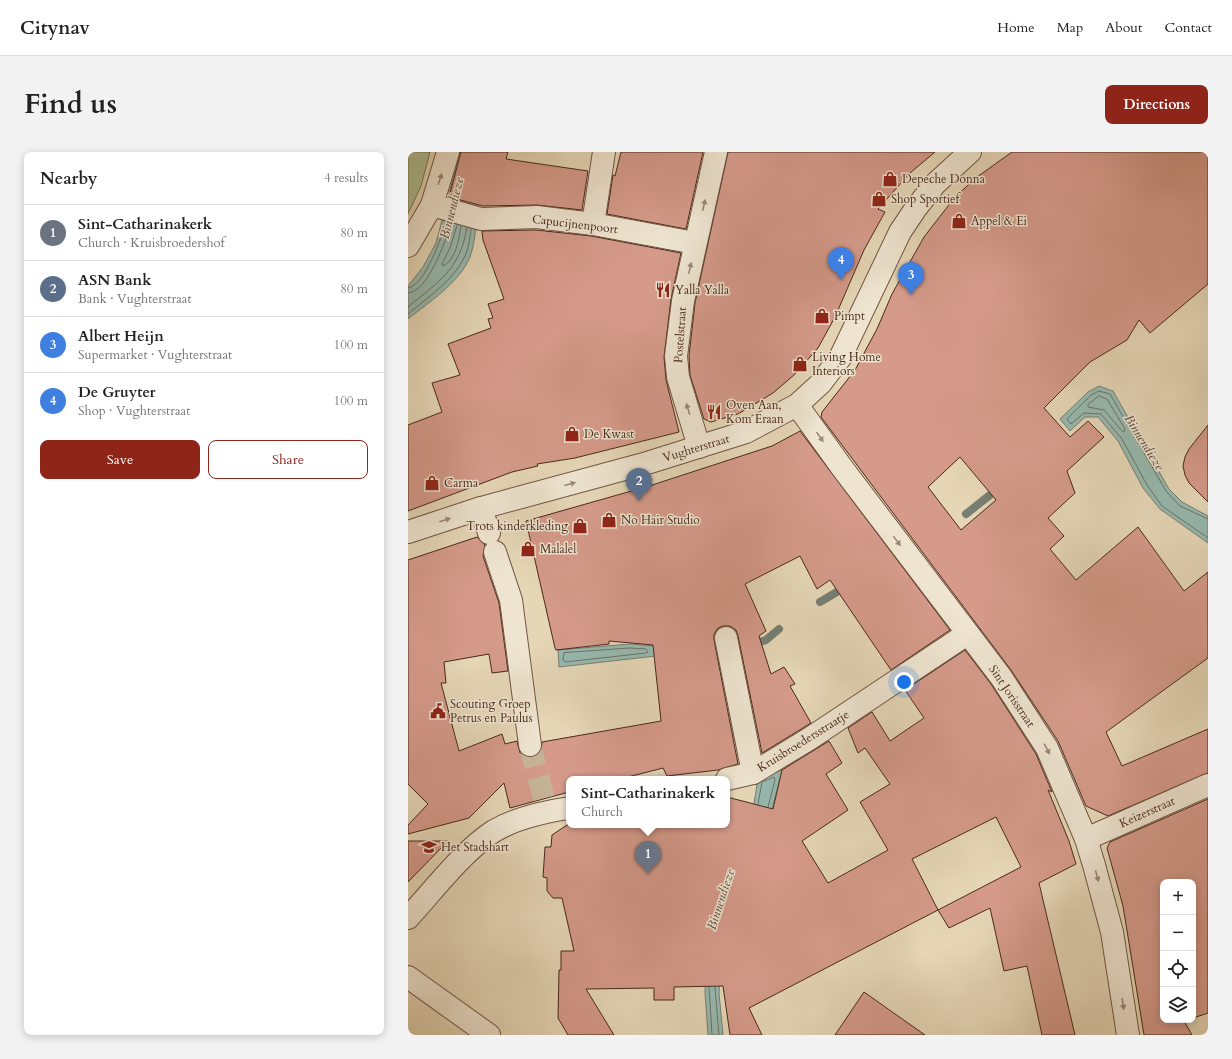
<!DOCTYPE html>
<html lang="en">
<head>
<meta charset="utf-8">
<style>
	body { margin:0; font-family:Cardo,serif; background:#f2f2f2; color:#222 }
	.controls { position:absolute; right:12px; bottom:12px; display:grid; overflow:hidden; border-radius:8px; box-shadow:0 2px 10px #0003 }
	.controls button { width:36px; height:36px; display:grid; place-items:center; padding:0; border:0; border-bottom:1px solid #e0e0e0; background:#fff; color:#222; font:20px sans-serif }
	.you { position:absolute; left:496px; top:530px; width:14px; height:14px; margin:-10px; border:3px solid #fff; border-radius:50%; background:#1a73e8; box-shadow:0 0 0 6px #1a73e833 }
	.badge { display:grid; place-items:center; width:26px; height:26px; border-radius:50%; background:#8f2418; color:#fff; font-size:13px; font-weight:700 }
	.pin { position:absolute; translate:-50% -33px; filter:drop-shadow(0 1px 2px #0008) }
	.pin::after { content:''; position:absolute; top:21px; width:14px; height:12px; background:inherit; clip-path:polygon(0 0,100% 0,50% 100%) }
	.popup { position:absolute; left:158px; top:624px; width:164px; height:52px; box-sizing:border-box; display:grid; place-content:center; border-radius:8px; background:#fff; filter:drop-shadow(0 1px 3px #0005); font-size:13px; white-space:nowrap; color:#767676 }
	.popup b { font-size:15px; color:#222 }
	.popup::after { content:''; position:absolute; left:50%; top:100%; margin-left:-8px; border:8px solid transparent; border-top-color:#fff }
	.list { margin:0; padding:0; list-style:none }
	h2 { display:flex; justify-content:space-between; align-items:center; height:52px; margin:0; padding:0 16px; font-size:17px }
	h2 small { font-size:13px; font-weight:400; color:#767676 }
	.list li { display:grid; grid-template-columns:26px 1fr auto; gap:12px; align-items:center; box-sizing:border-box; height:56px; padding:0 16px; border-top:1px solid #e0e0e0 }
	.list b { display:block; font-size:15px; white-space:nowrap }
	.list p { margin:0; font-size:13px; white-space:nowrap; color:#767676 }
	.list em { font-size:13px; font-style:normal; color:#767676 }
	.actions { display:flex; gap:8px; padding:12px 16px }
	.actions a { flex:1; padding:9px 0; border:1px solid #8f2418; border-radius:8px; text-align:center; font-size:14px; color:#8f2418 }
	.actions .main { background:#8f2418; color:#fff }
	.icon { flex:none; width:22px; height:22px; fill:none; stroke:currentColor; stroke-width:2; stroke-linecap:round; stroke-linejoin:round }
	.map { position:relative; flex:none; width:800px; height:883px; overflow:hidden; border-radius:8px }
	header { display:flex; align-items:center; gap:24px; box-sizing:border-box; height:56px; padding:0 20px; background:#fff; border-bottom:1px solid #e0e0e0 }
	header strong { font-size:19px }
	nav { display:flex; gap:22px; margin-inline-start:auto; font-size:14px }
	.intro { display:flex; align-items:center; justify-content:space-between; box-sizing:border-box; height:96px; padding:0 24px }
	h1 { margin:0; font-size:28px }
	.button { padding:10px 18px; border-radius:8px; background:#8f2418; color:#fff; font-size:14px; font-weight:700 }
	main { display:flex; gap:24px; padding:0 24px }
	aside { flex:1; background:#fff; border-radius:8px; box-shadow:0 2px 10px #0003 }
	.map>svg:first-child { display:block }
	.green { fill:#afbf92; stroke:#7c7456 }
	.water { fill:#96b9af; stroke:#777f73 }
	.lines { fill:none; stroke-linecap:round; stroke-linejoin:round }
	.shore { stroke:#707164; stroke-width:1 }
	.stream { stroke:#777f73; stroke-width:8 }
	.building { fill:#d59a8a; stroke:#49291a; fill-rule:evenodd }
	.minor-tunnel { stroke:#c6b397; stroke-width:22; stroke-dasharray:22 11; stroke-linecap:butt }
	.minor-casing { stroke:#705441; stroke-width:24 }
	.minor { stroke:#eee4d0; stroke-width:22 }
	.oneway { fill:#9c8675 }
	.labels { text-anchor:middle; stroke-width:3; stroke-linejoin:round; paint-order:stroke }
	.poi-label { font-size:12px; fill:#49291a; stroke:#eee4d0; text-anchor:start }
	.street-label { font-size:12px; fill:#49291a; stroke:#eee4d0 }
	.water-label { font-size:13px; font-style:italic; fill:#584638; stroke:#eee4d0 }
</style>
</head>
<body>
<header>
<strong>Citynav</strong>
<nav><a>Home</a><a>Map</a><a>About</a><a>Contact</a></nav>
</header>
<div class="intro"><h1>Find us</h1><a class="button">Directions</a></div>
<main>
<aside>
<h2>Nearby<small>4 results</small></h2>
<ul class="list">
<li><span class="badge" style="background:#6b7280">1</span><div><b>Sint-Catharinakerk</b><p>Church · Kruisbroedershof</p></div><em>80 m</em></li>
<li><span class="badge" style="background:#5c6f8a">2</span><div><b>ASN Bank</b><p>Bank · Vughterstraat</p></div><em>80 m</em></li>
<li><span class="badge" style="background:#3f7fe0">3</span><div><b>Albert Heijn</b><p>Supermarket · Vughterstraat</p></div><em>100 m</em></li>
<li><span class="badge" style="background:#3f7fe0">4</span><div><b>De Gruyter</b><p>Shop · Vughterstraat</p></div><em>100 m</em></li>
</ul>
<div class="actions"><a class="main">Save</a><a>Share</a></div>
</aside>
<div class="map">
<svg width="800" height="883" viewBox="0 0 800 883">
	<rect width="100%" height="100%" fill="#e5d6b6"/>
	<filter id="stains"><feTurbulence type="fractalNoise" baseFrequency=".005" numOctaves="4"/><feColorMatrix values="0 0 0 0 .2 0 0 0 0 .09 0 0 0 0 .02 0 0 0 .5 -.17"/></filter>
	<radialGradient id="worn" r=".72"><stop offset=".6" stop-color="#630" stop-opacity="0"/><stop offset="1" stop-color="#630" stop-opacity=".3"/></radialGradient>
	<path class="green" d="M0 0H22L13 34 0 62Z"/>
	<g class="water">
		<path d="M52 0H82C78 14 73 27 71 41 68 62 69 85 62 105 51 131 21 150 0 167V134L15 115 28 91Z"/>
		<path d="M691 234 705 239 761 337 774 350 800 364V391L752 357 735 336 710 289 690 265H677L662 279 652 267 680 240Z"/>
		<path d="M222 492 248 494V504L151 515 150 498Z"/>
		<path d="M374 618 363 661 314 797 311 841 315 883H300L297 841 298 798 345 657 350 627Z"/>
	</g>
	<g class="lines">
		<g class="shore">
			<path d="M49 73 42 96 34 112 35 114C48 108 51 87 53 74"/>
			<path d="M0 136C17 134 34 84 38 70"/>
			<path d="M0 141C20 140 38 88 43 71"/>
			<path d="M0 155C31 129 52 118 59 75"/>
			<path d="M0 162C20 145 46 128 57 104 61 96 62 85 63 77"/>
			<path d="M691 244 699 247 717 277 716 280 714 279 696 258 680 255V253Z"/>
			<path d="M800 367 772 354 758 339 702 242 691 239 683 243 659 267 663 272 676 261 693 262 714 287 739 333 754 354 800 386"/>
			<path d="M222 496 238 497 240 500 238 501 157 510 155 508 156 501Z"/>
			<path d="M350 652 354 630 366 625 367 628 360 655"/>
			<path d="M301 835 304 883"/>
			<path d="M307 835 311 883"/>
		</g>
		<g class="stream">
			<path d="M558 362 582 343"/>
			<path d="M412 450 439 434"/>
			<path d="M326 498 358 488 371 477"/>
		</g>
	</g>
	<g class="building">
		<path d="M53 0H100L98 7 180 19 174 58 129 53 75 54 41 45Z"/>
		<path d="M213 0H295L278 77 199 62 205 23 207 24Z"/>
		<path d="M320 0H527L502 21 470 57 477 60 456 98 427 165 410 196 386 223 365 241 330 262 303 270 296 267 282 223 281 204 287 151Z"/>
		<path d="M604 0H800V132L742 181 731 168 719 188 682 210 636 256 662 285 680 269 696 285 659 319 667 341 640 366 656 384 642 397 668 428 730 375 776 439 800 420V506L698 580 714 614 800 577V621L700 664 678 654 650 589 603 518 413 265 414 260 447 218 469 177 484 142 516 85 547 45 569 25ZM552 305 588 348 553 378 520 335Z"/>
		<path d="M128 78 183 84 273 101 263 147 256 205 258 228 271 280 167 306 129 312 130 314 104 320 0 359V273L34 260 24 231 52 223 40 192 83 176 80 167 85 166 80 152 96 147 75 88 74 79Z"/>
		<path d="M800 273V350L781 331 777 323 775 314 777 305 781 297Z"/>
		<path d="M392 279 542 478 483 518 422 428 409 437 392 404 337 432 358 479 351 484 363 522 376 515 387 532 382 534 403 571 354 601 330 484 328 478 322 474H315L310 476 306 482V488L330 612 310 618 259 624 255 616 212 627H161V640L102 656 96 631 61 666 0 682V673L20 652 0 632V408L69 385 77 393 75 404 91 451 100 519 84 521 81 502 36 510 38 531H33L51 599 94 582 97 592 109 589 112 601 118 605H124L129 603 133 598 134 590 253 569 245 493 201 489V492L148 498 147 496 118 369 241 334 364 294Z"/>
		<path d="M557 498 583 532 628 602 644 640 640 638 661 689 668 712 631 731 667 883H634L619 814 596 819 582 756 541 776 530 758 613 715 588 665 504 707 530 758 341 856 354 883H322L315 834 266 835V848H246V836L178 837 206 883H160L150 866 151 818H153V799H166L154 746H145L139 739V726L135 725 137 695H143L144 683 159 673H319V645L365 657 374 618 421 589 434 611 418 622 440 658 394 689 420 731 480 698 452 650 482 632 457 596 450 601 440 576 464 560 482 589 516 566 497 538Z"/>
		<path d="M800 647V861L785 866V730H755V868H779L776 869 784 883H736L715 754 699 696 702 690Z"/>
		<path d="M0 689H40L0 730Z"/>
		<path d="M456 840 517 883H427Z"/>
	</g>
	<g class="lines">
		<path class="minor-tunnel" d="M122 593 136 647"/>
		<g class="minor-casing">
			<g id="minor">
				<path d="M24 53 73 67 129 65 185 72 287 91"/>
				<path d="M185 72 196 0"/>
				<path d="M0 94 24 53 40 0"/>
				<path d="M389 253 435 317 593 525 639 596 678 687 686 713 704 780 720 883"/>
				<path d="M291 295 270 225 268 204 275 149 308 0"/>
				<path d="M73 356 81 381"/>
				<path d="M0 380 73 356 239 311 338 280 389 253 412 232 432 206 492 80 508 56 527 32 562 0"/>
				<path d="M87 400 103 448 122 593"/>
				<path d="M318 486 345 621"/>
				<path d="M319 627 345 621 401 587 559 482"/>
				<path d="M678 687 800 633"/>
				<path d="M0 766C24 740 56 698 86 679 108 666 135 660 161 656"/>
				<path d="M0 825 81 883"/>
			</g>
		</g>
		<use href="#minor" class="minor"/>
	</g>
	<defs><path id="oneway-solid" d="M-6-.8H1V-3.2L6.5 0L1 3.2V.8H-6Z"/></defs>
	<g class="oneway">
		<use href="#oneway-solid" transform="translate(32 27) rotate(-72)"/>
		<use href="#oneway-solid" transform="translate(296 53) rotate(-77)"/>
		<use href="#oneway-solid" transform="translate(282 116) rotate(-78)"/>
		<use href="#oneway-solid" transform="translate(280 257) rotate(-107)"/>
		<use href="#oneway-solid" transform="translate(412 285) rotate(55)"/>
		<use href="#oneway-solid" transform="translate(162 332) rotate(-15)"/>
		<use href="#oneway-solid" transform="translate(37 368) rotate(-18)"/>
		<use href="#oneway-solid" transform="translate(489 389) rotate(53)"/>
		<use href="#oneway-solid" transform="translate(639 597) rotate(62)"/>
		<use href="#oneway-solid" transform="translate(689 724) rotate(75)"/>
		<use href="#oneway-solid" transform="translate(715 852) rotate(81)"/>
	</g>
	<defs>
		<g id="shop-bare" transform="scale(1.2)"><path d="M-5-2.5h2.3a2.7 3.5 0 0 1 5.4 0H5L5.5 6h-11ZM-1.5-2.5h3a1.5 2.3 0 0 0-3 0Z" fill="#8f2418" stroke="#eee4d0" stroke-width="2.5" paint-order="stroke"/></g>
		<g id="restaurant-bare" transform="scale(1.2)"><path d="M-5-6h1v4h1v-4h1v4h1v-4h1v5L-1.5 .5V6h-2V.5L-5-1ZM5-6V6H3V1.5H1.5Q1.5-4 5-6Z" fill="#8f2418" stroke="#eee4d0" stroke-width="2.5" paint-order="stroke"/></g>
		<g id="civic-bare" transform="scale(1.2)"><path d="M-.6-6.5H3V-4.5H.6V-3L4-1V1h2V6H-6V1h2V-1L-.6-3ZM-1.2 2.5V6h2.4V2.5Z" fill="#8f2418" stroke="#eee4d0" stroke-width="2.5" paint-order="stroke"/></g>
		<g id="school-bare" transform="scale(1.2)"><path d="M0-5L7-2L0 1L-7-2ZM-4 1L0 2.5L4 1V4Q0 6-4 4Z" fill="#8f2418" stroke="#eee4d0" stroke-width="2.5" paint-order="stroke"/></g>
	</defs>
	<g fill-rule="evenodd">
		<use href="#shop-bare" x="482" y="27"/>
		<use href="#shop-bare" x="471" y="47"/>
		<use href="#shop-bare" x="551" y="69"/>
		<use href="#restaurant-bare" x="255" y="138"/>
		<use href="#shop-bare" x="414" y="164"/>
		<use href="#shop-bare" x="392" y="212"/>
		<use href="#restaurant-bare" x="306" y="260"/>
		<use href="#shop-bare" x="164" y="282"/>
		<use href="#shop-bare" x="24" y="331"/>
		<use href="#shop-bare" x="201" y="368"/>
		<use href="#shop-bare" x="172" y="374"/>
		<use href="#shop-bare" x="120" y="397"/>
		<use href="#civic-bare" x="30" y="559"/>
		<use href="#school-bare" x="21" y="695"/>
	</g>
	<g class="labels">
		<g class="poi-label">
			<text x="494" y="31">Depeche Donna</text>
			<text x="483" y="51">Shop Sportief</text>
			<text x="563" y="73">Appel &amp; Ei</text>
			<text x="267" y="142">Yalla Yalla</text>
			<text x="426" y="168">Pimpt</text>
			<text x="404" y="209">Living Home<tspan x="404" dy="14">Interiors</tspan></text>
			<text x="318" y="257">Oven Aan,<tspan x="318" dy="14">Kom Eraan</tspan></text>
			<text x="176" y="286">De Kwast</text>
			<text x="36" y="335">Carma</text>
			<text x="213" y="372">No Hair Studio</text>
			<text x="160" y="378" text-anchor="end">Trots kinderkleding</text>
			<text x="132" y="401">Malalel</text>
			<text x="42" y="556">Scouting Groep<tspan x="42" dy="14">Petrus en Paulus</tspan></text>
			<text x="33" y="699">Het Stadshart</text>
		</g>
		<g class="street-label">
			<text transform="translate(167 72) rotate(7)" y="4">Capucijnenpoort</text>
			<text transform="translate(272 183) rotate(-86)" y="4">Postelstraat</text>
			<text transform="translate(288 296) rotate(-17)" y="4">Vughterstraat</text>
			<text transform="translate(604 544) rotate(56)" y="4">Sint Jorisstraat</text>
			<text transform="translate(395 589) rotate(-32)" y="4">Kruisbroedersstraatje</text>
			<text transform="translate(739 660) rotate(-24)" y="4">Keizerstraat</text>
		</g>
		<g class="water-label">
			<text transform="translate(43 56) rotate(-76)" y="5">Binnendieze</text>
			<text transform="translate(737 290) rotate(58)" y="5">Binnendieze</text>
			<text transform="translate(312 747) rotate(-72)" y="5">Binnendieze</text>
		</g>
	</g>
	<rect width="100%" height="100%" filter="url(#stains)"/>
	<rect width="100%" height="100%" fill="url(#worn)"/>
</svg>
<div class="controls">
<button>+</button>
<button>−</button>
<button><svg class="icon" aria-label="locate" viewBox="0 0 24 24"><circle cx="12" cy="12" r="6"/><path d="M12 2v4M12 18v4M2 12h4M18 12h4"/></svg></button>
<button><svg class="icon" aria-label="layers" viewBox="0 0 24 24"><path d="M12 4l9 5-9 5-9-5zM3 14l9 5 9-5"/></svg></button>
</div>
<div class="you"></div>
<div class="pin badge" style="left:240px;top:722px;background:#6b7280">1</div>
<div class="popup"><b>Sint-Catharinakerk</b>Church</div>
<div class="pin badge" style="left:231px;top:349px;background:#5c6f8a">2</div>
<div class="pin badge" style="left:503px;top:143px;background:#3f7fe0">3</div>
<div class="pin badge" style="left:433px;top:128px;background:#3f7fe0">4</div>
</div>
</main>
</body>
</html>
